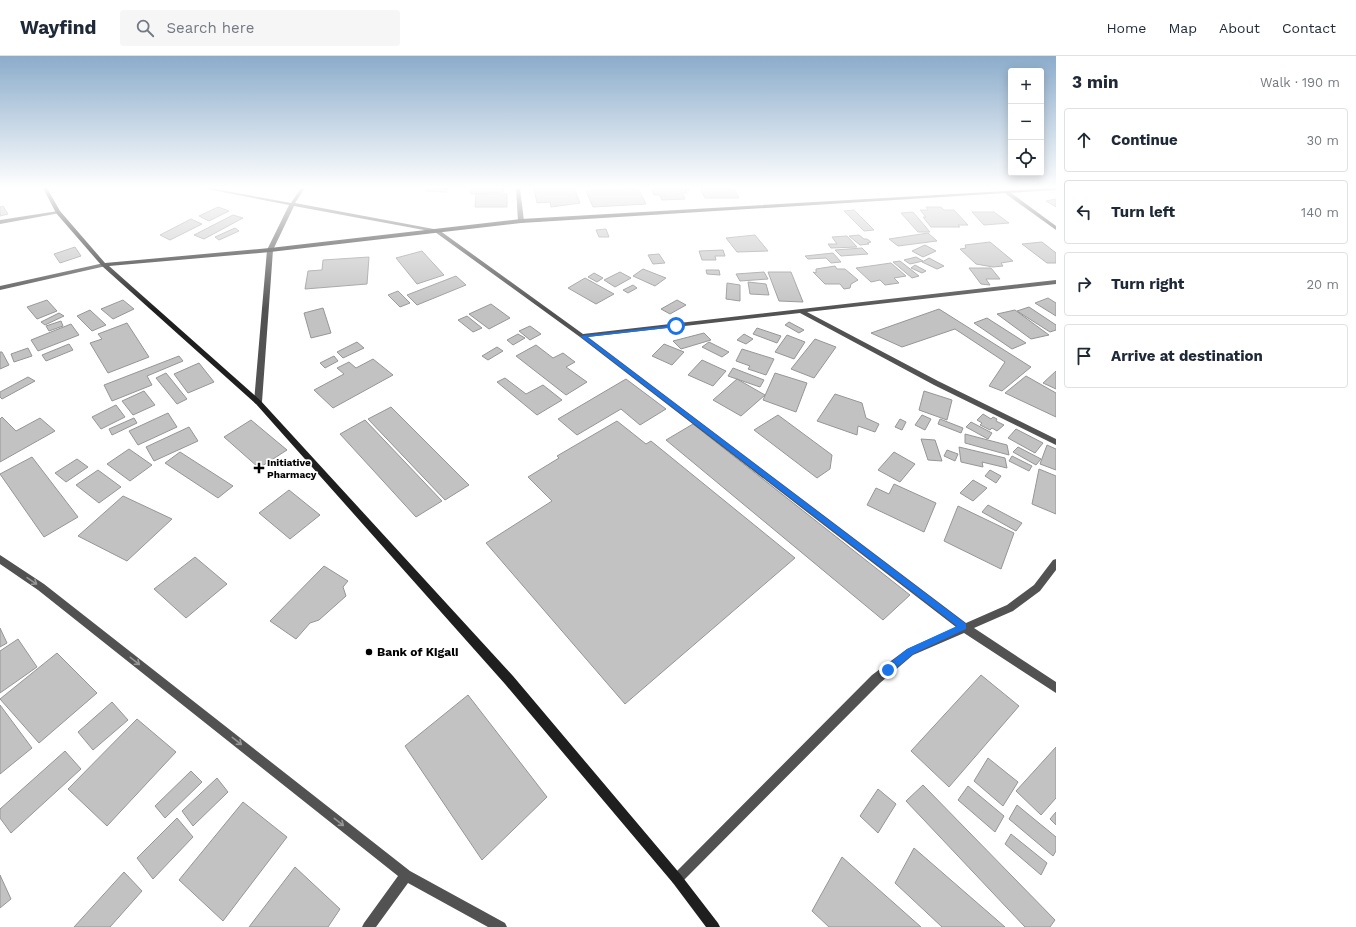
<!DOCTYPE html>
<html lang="en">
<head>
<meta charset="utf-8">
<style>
	body { margin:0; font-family:"Work Sans",sans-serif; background:#f6f6f7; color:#1f2937 }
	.controls { position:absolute; right:12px; top:12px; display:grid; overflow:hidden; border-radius:4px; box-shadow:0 2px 10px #0003 }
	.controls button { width:36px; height:36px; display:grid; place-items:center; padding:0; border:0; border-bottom:1px solid #e0e1e3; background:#fff; color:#1f2937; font:20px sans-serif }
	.stop { position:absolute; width:12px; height:12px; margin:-9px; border:3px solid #1a73e8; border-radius:50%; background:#fff }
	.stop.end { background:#1a73e8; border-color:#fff; box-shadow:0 1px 4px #0008 }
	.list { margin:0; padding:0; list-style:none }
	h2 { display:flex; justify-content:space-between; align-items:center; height:52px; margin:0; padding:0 16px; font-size:17px }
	h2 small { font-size:13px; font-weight:400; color:#747a83 }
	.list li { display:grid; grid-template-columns:26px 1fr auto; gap:12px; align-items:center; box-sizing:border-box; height:64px; margin:0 8px 8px; padding:0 8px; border:1px solid #e0e1e3; border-radius:4px }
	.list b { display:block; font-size:15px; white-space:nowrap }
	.list em { font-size:13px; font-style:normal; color:#747a83 }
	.icon { flex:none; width:22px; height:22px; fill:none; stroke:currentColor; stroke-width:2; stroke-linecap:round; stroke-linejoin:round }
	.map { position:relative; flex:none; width:1056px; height:871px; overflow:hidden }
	header { display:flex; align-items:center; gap:24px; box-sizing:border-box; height:56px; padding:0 20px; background:#fff; border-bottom:1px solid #e0e1e3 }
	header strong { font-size:19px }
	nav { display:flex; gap:22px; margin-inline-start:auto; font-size:14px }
	.search { width:280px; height:36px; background:#f6f6f7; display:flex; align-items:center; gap:10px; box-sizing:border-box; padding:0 14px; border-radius:4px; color:#747a83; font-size:15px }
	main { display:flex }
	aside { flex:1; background:#fff }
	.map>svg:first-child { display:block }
	.building { fill:#c2c2c2; stroke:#969696 }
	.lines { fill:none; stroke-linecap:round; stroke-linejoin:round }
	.street { fill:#525252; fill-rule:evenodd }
	.secondary { fill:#1f1f1f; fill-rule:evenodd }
	.oneway { stroke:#979797 }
	.route { fill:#1a73e8 }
	.poi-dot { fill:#000; stroke:#fff; stroke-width:1.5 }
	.labels { text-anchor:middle; stroke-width:3.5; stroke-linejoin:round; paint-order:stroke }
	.poi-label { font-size:10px; font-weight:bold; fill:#000; stroke:#fff; text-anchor:start }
	.near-poi-label { font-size:12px; font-weight:bold; fill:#000; stroke:#fff; text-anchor:start }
</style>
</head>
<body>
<header>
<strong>Wayfind</strong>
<div class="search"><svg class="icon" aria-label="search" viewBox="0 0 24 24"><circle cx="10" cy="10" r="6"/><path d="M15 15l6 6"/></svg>Search here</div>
<nav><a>Home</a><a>Map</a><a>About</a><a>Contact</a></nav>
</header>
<main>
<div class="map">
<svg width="1056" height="871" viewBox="0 0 1056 871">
	<rect width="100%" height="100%" fill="#fff"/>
	<g class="building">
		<path d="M427 132H448L446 136 425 135Z"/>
		<path d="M470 132H503L504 136 471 138Z"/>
		<path d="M561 132H574L580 147 551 151 550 146 537 147 534 133Z"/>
		<path d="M638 132 646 148 593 151 586 135Z"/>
		<path d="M651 132H689L690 134H686L687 137H682L685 143 662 144 660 139H654Z"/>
		<path d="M700 132H734L739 142H705Z"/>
		<path d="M476 138H507V151H475Z"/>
		<path d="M1056 143V151L1046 145Z"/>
		<path d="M3 150 8 158 0 160V151Z"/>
		<path d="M218 151 229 155 209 165 199 160Z"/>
		<path d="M926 151H941L944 154H954L968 169H958L960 171H931L923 161H926L920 154H928Z"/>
		<path d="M854 154 874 174 864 175 844 155Z"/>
		<path d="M913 156 930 176H918L901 157Z"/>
		<path d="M972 156H994L1009 167 984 169Z"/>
		<path d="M233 159 243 162 204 183 194 179Z"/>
		<path d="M191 163 202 168 170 184 160 179Z"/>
		<path d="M235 172 239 175 219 184 215 181Z"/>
		<path d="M606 173 609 181H599L596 174Z"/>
		<path d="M928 177 937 185 898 190 889 183Z"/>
		<path d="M755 179 768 195 737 196 726 182Z"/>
		<path d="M859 179 864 183H867L871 186 867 187 869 188 860 189 849 180Z"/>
		<path d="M847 180 857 191 831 192 828 188H837L832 181Z"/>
		<path d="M990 186 1013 205 1001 207 1003 210 993 211 976 208 960 193 966 192 965 189Z"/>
		<path d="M1042 186 1056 197V207H1047L1022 188Z"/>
		<path d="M925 189 936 195 923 201 912 195Z"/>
		<path d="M75 191 81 200 60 207 54 198Z"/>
		<path d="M862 192 868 198 841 200 835 194Z"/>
		<path d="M723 194 725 200H715L716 204H702L699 195Z"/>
		<path d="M422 195 444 219 417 228 396 202Z"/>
		<path d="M833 197 841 206 831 207 826 202 808 203 805 200Z"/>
		<path d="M659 198 665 207 653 208 648 199Z"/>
		<path d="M369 201 367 228 305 233 308 215 322 214 323 204Z"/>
		<path d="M916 201 923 205 910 208 904 204Z"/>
		<path d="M929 202 944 210 937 213 922 206Z"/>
		<path d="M900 205 919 220 912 222 893 206Z"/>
		<path d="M891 207 906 220 894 222 899 227 885 229 880 224 871 226 856 212Z"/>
		<path d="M915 209 926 215 922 217 911 212Z"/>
		<path d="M835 210 837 213H845L858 224 851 228 850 232 844 233 840 228H825L813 216 816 217V213Z"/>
		<path d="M969 212H991L1000 223H986L990 229 981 228Z"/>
		<path d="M643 213 666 222 655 230 633 220Z"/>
		<path d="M706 214H719L720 219 707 218Z"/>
		<path d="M620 216 631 222 615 231 604 224Z"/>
		<path d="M764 216 768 223 740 225 736 218Z"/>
		<path d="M768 216H791L803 246 779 245Z"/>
		<path d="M594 217 603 222 597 226 588 221Z"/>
		<path d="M456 220 466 229 417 249 407 239Z"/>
		<path d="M585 222 614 238 596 248 568 232Z"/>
		<path d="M748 226 766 228 769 239 750 238Z"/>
		<path d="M727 227 740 229V245L726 243Z"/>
		<path d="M633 229 637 232 628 237 623 234Z"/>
		<path d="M398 235 410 247 400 251 388 239Z"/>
		<path d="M1048 242 1056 247V260L1035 247Z"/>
		<path d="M47 244 57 255 37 263 27 251Z"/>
		<path d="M123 244 134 253 113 263 101 253Z"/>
		<path d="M677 244 686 249 670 258 661 253Z"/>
		<path d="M491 248 510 262 489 273 469 258Z"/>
		<path d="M1029 251 1056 269V274L1050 276 1017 255Z"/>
		<path d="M323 252 331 277 311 282 304 257Z"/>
		<path d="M939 253 1031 311 1002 335 989 330 1005 306 955 273 902 291 871 277Z"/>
		<path d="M90 254 106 269 92 275 77 260Z"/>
		<path d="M1015 254 1049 279 1031 283 997 258Z"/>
		<path d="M59 257 64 260 45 269 41 266Z"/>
		<path d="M467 260 482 272 473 276 458 264Z"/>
		<path d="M987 262 1026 287 1012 293 974 267Z"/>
		<path d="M61 265 63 270 49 275 46 270Z"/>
		<path d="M789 266 804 274 799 277 785 269Z"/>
		<path d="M127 267 149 301 108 317 90 287 102 283 98 278Z"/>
		<path d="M71 268 79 279 38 295 31 284Z"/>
		<path d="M530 270 541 278 530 284 519 275Z"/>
		<path d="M757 272 781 280 777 287 753 278Z"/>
		<path d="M704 277 711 284 681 293 673 285Z"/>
		<path d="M518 278 525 282 513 289 507 284Z"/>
		<path d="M744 278 753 283 746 288 737 284Z"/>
		<path d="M787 279 805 286 794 303 775 296Z"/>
		<path d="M815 283 836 291 814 322 791 313Z"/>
		<path d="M357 286 364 292 343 302 337 296Z"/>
		<path d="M709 286 729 296 722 301 702 291Z"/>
		<path d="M69 288 73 294 46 305 42 299Z"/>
		<path d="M664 288 684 296 672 309 652 300Z"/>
		<path d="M536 289 553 302 563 297 575 306 566 311 587 326 566 339 516 300Z"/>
		<path d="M497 291 503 295 488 304 482 300Z"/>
		<path d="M28 292 32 300 14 306 11 298Z"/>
		<path d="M742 293 774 303 766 319 748 313 750 310 736 305Z"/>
		<path d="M0 296H2L9 309 0 313Z"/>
		<path d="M179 300 183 305 147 320 152 329 112 345 104 329Z"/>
		<path d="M334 300 338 305 325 312 320 307Z"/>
		<path d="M373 303 393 319 333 352 314 334 344 318 337 312 349 306 356 312Z"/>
		<path d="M702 304 726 315 713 330 688 319Z"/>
		<path d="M199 307 214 326 188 337 174 318Z"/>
		<path d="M733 312 764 324 760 331 728 320Z"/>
		<path d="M1056 315V333L1043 327Z"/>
		<path d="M166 317 187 343 177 348 156 322Z"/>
		<path d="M775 317 807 327 796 356 763 344Z"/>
		<path d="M1026 320 1056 337V361L1005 337Z"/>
		<path d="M28 321 35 325 2 343 0 341V336Z"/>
		<path d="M505 322 526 338 543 329 562 344 537 359 497 326Z"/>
		<path d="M626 323 666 353 640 369 621 353 577 379 558 363Z"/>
		<path d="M737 323 765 339 741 360 713 344Z"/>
		<path d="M144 335 155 349 133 359 122 345Z"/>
		<path d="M924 335 952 344 947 364 919 354Z"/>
		<path d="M835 338 862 347 866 362 879 368 875 376 858 370 857 379 817 365Z"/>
		<path d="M116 349 125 361 101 373 92 361Z"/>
		<path d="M391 351 469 429 445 444 368 363Z"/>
		<path d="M168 357 177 371 138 389 129 375Z"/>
		<path d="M983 358 991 363 993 361 997 363 996 365 1004 369 997 375 992 372 990 374 980 369 982 367 977 364Z"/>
		<path d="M778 359 832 399 830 413 817 422 754 374Z"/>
		<path d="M922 359 931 363 925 374 915 369Z"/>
		<path d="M2 361 16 375 40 362 55 375 0 406V363Z"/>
		<path d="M134 362 137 367 112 379 109 373Z"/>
		<path d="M900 363 906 366 902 374 895 371Z"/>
		<path d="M940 363 963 372 961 377 938 368Z"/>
		<path d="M251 364 287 394 259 412 224 381Z"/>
		<path d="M365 364 442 445 416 461 340 378Z"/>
		<path d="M617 365 646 388 651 385 795 502 625 648 486 487 552 445 528 421 559 402 557 400Z"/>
		<path d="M971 366 992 377 988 383 966 371Z"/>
		<path d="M693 368 910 539 883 564 666 384Z"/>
		<path d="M189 371 198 385 154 405 146 391Z"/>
		<path d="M1016 373 1043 387 1035 397 1008 382Z"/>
		<path d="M965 378 1007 389 1009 399 965 387Z"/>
		<path d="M921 383 935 384 942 405 928 404Z"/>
		<path d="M1047 389 1056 393V414L1040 408Z"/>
		<path d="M959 391 1005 402 1007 412 982 406 983 411 961 406Z"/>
		<path d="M1018 391 1041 403 1036 409 1013 396Z"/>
		<path d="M129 393 152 409 130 425 107 408Z"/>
		<path d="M947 394 958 398 955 405 944 400Z"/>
		<path d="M180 396 233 430 218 442 165 407Z"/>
		<path d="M894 396 915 408 900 426 878 414Z"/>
		<path d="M1012 400 1032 410 1029 415 1009 405Z"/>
		<path d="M32 401 78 461 44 481 0 418Z"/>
		<path d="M77 403 88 411 66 426 55 417Z"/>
		<path d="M1039 413 1056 420V458L1032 448Z"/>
		<path d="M98 414 121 431 99 447 76 429Z"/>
		<path d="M990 414 1001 420 996 427 985 420Z"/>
		<path d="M973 424 987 432 973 445 960 437Z"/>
		<path d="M894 428 936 447 924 476 867 449 876 432 889 438Z"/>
		<path d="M289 434 320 459 290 483 259 457Z"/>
		<path d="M123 440 172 463 127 505 78 480Z"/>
		<path d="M988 449 1022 467 1016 475 982 456Z"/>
		<path d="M958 450 1014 477 1001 513 944 485Z"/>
		<path d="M195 501 227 528 186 562 154 533Z"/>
		<path d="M324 510 348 525 343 531 346 540 319 564 310 567 296 583 270 565Z"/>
		<path d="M0 572 7 587 0 591Z"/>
		<path d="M18 583 37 611 0 637V595Z"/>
		<path d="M57 597 97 637 39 687 0 643Z"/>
		<path d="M981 619 1019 650 949 731 911 695Z"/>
		<path d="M468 639 547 741 482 804 405 690Z"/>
		<path d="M112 646 128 664 93 694 78 676Z"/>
		<path d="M0 649 32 692 0 718Z"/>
		<path d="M137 663 176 696 107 770 68 733Z"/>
		<path d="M1056 691V742L1041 759 1016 735Z"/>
		<path d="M65 695 81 713 11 777 0 762V753Z"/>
		<path d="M988 702 1018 726 1003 750 974 725Z"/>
		<path d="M191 715 202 726 165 762 155 750Z"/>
		<path d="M217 722 228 736 193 770 182 755Z"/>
		<path d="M923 729 1055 864 1050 871H1025L906 745Z"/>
		<path d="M968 730 1004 760 995 776 958 744Z"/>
		<path d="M878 733 896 748 878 777 860 760Z"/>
		<path d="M243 746 287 781 223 865 179 824Z"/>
		<path d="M1017 749 1056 781V795L1053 800 1009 763Z"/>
		<path d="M1056 756V769L1050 763Z"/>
		<path d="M177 762 193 781 153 823 137 802Z"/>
		<path d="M1011 778 1047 807 1041 819 1005 788Z"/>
		<path d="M914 792 1005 871H942L895 827Z"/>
		<path d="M842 801 921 871H829L812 855Z"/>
		<path d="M295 811 340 853 328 871H249Z"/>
		<path d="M124 816 142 835 110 871H74Z"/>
		<path d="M0 819 11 843 0 852Z"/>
	</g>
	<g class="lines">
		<g class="street">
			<path d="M202 132H209L291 147 301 132H305L295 147 439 174 583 278 1056 224V228L807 256 938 325 1056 383V389L934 329 800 257 588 281 966 567 1007 549 1034 529 1053 504 1056 503V514L1040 535 1013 555 974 572 1056 626V637L964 577 913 599 880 627 681 827 677 829 673 827 671 823 673 819 872 619 907 593 956 571 580 281 435 176 294 150 273 194 262 346 258 348H256L254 346 267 194 289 149Z"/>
			<path d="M516 132H520L524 165 521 167 518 165Z"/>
			<path d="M1006 136H1010L1056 170V174L1006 138Z"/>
			<path d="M58 155H60V157L0 168V164Z"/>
			<path d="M104 207 107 209 106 210 0 234V230Z"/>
			<path d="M0 499 44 528 410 815 505 867 507 871H488L408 827 376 871H362L364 867 398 820 38 534 0 508Z"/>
		</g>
		<path class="secondary" d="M43 132H47L60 155 105 207 270 192 521 163 1056 132V134L521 167 270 196 109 210 260 344 513 620 681 819 718 867 720 871H706L673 827 505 628 256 348 102 210 56 157Z"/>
	</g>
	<defs><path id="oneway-shaft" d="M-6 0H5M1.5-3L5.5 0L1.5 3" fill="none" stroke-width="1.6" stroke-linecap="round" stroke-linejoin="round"/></defs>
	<g class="oneway">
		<use href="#oneway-shaft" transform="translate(32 525) rotate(34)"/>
		<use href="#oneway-shaft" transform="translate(135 605) rotate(38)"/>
		<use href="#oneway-shaft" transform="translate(237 685) rotate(38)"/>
		<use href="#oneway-shaft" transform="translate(339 766) rotate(38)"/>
	</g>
	<linearGradient id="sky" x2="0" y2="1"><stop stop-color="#8baccb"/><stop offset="0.52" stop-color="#fff"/><stop offset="1" stop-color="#fff" stop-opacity="0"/></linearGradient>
	<rect width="1056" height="253" fill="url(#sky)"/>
	<path class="route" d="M678 269 676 271 587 281 966 568V573L913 598 890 617H885V611L907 593 957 570 580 280Z"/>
	<g class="poi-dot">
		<path d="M257 406h4v4h4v4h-4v4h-4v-4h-4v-4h4z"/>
		<circle cx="369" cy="596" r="4"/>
	</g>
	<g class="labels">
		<g class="poi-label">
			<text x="267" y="410">Initiative<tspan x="267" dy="12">Pharmacy</tspan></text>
		</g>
		<g class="near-poi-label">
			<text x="377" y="600">Bank of Kigali</text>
		</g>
	</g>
</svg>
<div class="controls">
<button>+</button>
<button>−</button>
<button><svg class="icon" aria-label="locate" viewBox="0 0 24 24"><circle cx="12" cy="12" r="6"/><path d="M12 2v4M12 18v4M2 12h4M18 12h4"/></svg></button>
</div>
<div class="stop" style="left:676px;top:270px"></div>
<div class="stop end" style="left:888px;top:614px"></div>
</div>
<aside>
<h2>3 min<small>Walk · 190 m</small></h2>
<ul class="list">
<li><svg class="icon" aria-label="ahead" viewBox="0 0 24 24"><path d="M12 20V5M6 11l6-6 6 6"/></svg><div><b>Continue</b></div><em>30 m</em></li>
<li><svg class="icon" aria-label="left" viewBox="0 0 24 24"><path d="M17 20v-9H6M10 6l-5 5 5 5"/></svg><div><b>Turn left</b></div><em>140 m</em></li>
<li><svg class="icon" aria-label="right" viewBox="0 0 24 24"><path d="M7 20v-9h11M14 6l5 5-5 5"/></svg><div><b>Turn right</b></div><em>20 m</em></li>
<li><svg class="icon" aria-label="arrive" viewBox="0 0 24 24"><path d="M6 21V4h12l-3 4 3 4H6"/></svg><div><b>Arrive at destination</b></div></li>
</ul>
</aside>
</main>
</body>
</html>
